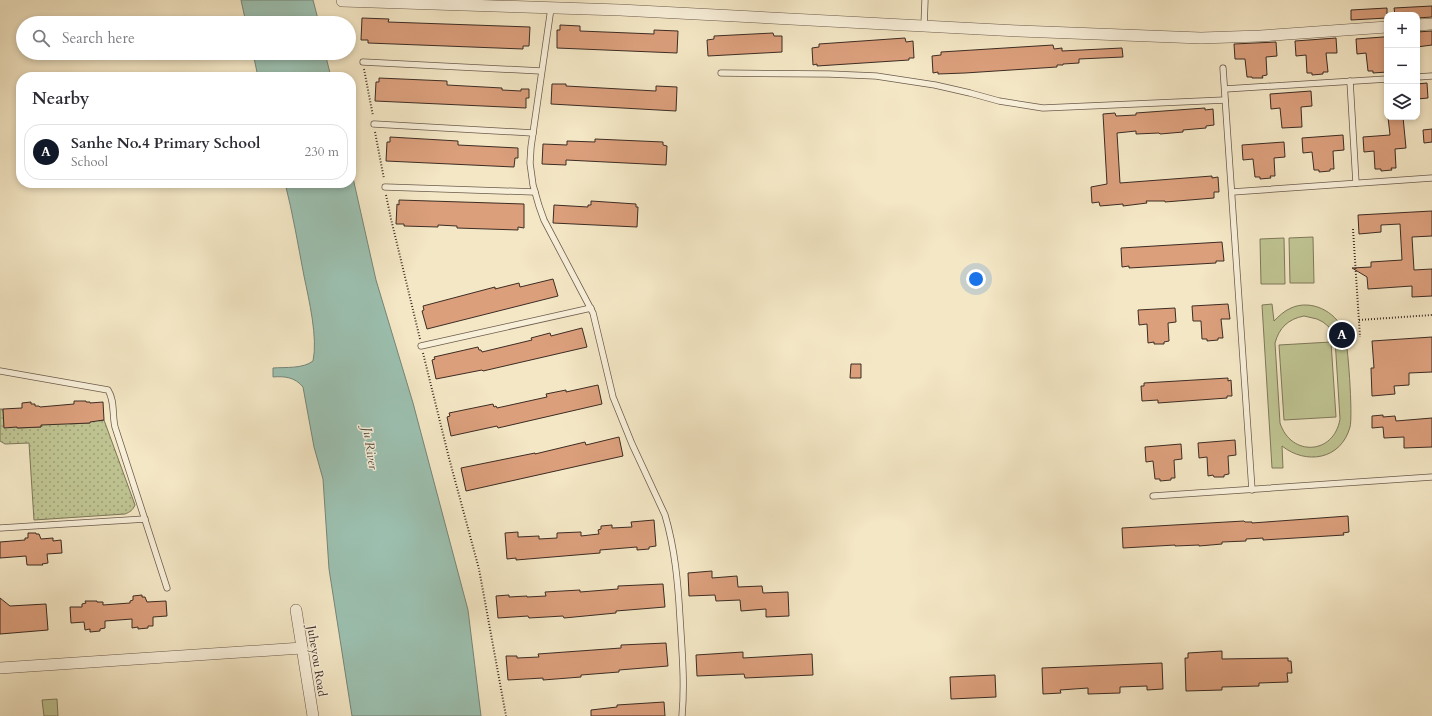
<!DOCTYPE html>
<html lang="en">
<head>
<meta charset="utf-8">
<style>
	body { margin:0; font-family:Cardo,serif; background:#f2f2f3; color:#2b2b33 }
	.controls { position:absolute; right:12px; top:12px; display:grid; overflow:hidden; border-radius:8px; box-shadow:0 2px 6px #0003 }
	.controls button { width:36px; height:36px; display:grid; place-items:center; padding:0; border:0; border-bottom:1px solid #e1e1e2; background:#fff; color:#2b2b33; font:20px sans-serif }
	.you { position:absolute; left:976px; top:279px; width:14px; height:14px; margin:-10px; border:3px solid #fff; border-radius:50%; background:#1a73e8; box-shadow:0 0 0 6px #1a73e833 }
	.badge { display:grid; place-items:center; width:26px; height:26px; border-radius:50%; background:#111827; color:#fff; font-size:13px; font-weight:700 }
	.pin { position:absolute; translate:-50% -50%; border:2px solid #fff; box-shadow:0 1px 4px #0006 }
	.list { margin:0; padding:0; list-style:none }
	h2 { display:flex; justify-content:space-between; align-items:center; height:52px; margin:0; padding:0 16px; font-size:17px }
	h2 small { font-size:13px; font-weight:400; color:#7c7c81 }
	.list li { display:grid; grid-template-columns:26px 1fr auto; gap:12px; align-items:center; box-sizing:border-box; height:56px; margin:0 8px 8px; padding:0 8px; border:1px solid #e1e1e2; border-radius:16px }
	.list b { display:block; font-size:15px; white-space:nowrap }
	.list p { margin:0; font-size:13px; white-space:nowrap; color:#7c7c81 }
	.list em { font-size:13px; font-style:normal; color:#7c7c81 }
	.icon { flex:none; width:22px; height:22px; fill:none; stroke:currentColor; stroke-width:2; stroke-linecap:round; stroke-linejoin:round }
	.map { position:relative; flex:none; width:1432px; height:716px; overflow:hidden }
	.search { position:absolute; background:#fff; box-shadow:0 2px 6px #0003; left:16px; top:16px; width:340px; height:44px; display:flex; align-items:center; gap:10px; box-sizing:border-box; padding:0 14px; border-radius:22px; color:#7c7c81; font-size:15px }
	.panel { position:absolute; background:#fff; box-shadow:0 2px 6px #0003; left:16px; top:72px; width:340px; height:116px; border-radius:16px }
	.map>svg:first-child { display:block }
	.grass { fill:url(#grass-dots); stroke:#7e785a }
	.garden { fill:#bfc492; stroke:#7e785a; fill-rule:evenodd }
	.water { fill:#9cc0b0; stroke:#768578 }
	.building { fill:#db9f7c; stroke:#3d2c23 }
	.lines { fill:none; stroke-linecap:round; stroke-linejoin:round }
	.lane-casing { stroke:#6b5b4c; stroke-width:7 }
	.street-casing { stroke:#6b5b4c; stroke-width:12 }
	.path { stroke:#3d2c23; stroke-width:2; stroke-dasharray:1 2; stroke-linecap:butt }
	.lane { stroke:#f8efd9; stroke-width:5.5 }
	.street { stroke:#f8efd9; stroke-width:11 }
	.labels { text-anchor:middle; stroke-width:3; stroke-linejoin:round; paint-order:stroke }
	.street-label { font-size:12px; fill:#3d2c23; stroke:#f8efd9 }
	.water-label { font-size:13px; font-style:italic; fill:#555146; stroke:#f8efd9 }
</style>
</head>
<body>
<div class="map">
<svg width="1432" height="716" viewBox="0 0 1432 716">
	<defs>
		<pattern id="grass-dots" width="8" height="8" patternUnits="userSpaceOnUse"><rect width="8" height="8" fill="#bfc492"/><path d="M2 2h.1M6 6h.1" fill="none" stroke="#9c9f77" stroke-width="1.8" stroke-linecap="round"/></pattern>
	</defs>
	<rect width="100%" height="100%" fill="#f4e7c5"/>
	<filter id="stains"><feTurbulence type="fractalNoise" baseFrequency=".005" numOctaves="4"/><feColorMatrix values="0 0 0 0 .2 0 0 0 0 .09 0 0 0 0 .02 0 0 0 .5 -.17"/></filter>
	<radialGradient id="worn" r=".72"><stop offset=".6" stop-color="#630" stop-opacity="0"/><stop offset="1" stop-color="#630" stop-opacity=".3"/></radialGradient>
	<path class="grass" d="M0 409H3L4 427 17 424 18 428 41 427V423L69 421 70 424 90 423V419L99 418V421L104 420 135 505C133 510 130 512 125 514L34 520 29 443 5 444 0 441Z"/>
	<g class="garden">
		<path d="M1313 237 1314 283H1290L1289 238Z"/>
		<path d="M1284 238 1285 284H1261L1260 239Z"/>
		<path d="M1272 304 1274 321C1279 316 1284 311 1291 308 1311 299 1335 311 1344 331 1348 341 1353 416 1350 427 1341 460 1306 465 1282 446L1283 468H1272L1262 305ZM1304 316 1317 319 1323 322 1329 327 1335 339 1340 419C1334 455 1291 457 1280 423L1275 343C1279 328 1288 319 1304 316Z"/>
		<path d="M1331 342 1336 417 1284 420 1279 345Z"/>
		<path d="M57 699 58 716H44L42 700Z"/>
	</g>
	<g class="water">
		<path d="M241 0H313L319 23H246Z"/>
		<path d="M253 53H325L331 77H258Z"/>
		<path d="M351 169 376 280 413 403 468 610 481 716H352L329 569 323 479 314 447 303 387C295 377 284 376 273 377V368C285 367 303 369 313 361 318 338 309 300 304 276 298 245 293 214 285 183H351Z"/>
	</g>
	<g class="building">
		<path d="M1432 6V17L1417 18V15H1395L1394 8Z"/>
		<path d="M1387 8V18L1351 20V10Z"/>
		<path d="M362 18 389 19 388 22 530 27 529 46H523V49L368 43V40H361Z"/>
		<path d="M560 25 580 26V31L654 34V30L678 31 677 53 557 48V30H560Z"/>
		<path d="M1432 31V45L1417 47V32Z"/>
		<path d="M773 33 774 36H782V52L708 56 707 40 714 39V36Z"/>
		<path d="M1383 37H1387V72L1373 73V71H1368L1366 53 1357 54 1356 39Z"/>
		<path d="M905 38 906 42 913 41 914 58H909V60L817 66V64L813 65 812 48 819 47V44Z"/>
		<path d="M1336 38 1337 53H1326L1328 72H1323V74L1312 75V73H1307L1306 55 1296 56 1295 41Z"/>
		<path d="M1276 42 1277 56 1266 57 1267 75 1262 76 1263 78H1252V77H1247L1245 59H1235L1234 44Z"/>
		<path d="M1053 45 1054 49 1062 48V51L1122 48 1123 57 1079 59V63L1063 64V65H1057V67L965 73 938 74V72L933 73 932 56 941 55V52Z"/>
		<path d="M379 78 447 81V85L502 88V90L521 91V89H529V98H526V108L375 101 376 82H379Z"/>
		<path d="M1427 83 1428 98 1417 99V84Z"/>
		<path d="M552 84H566V86L656 91V86L677 87 676 111 551 104Z"/>
		<path d="M1311 91 1312 106 1301 107 1302 127 1282 128 1280 108 1271 109 1270 94Z"/>
		<path d="M1205 108V110L1213 109 1214 125 1206 126V128L1183 130V132L1160 134 1159 133 1136 134V131L1117 133 1120 183 1212 176V178L1218 177 1219 192H1214V198L1165 202V201H1146L1147 203 1123 206V204L1100 206 1099 202 1092 203 1091 187 1107 184 1103 114 1115 113 1116 116 1136 115V113Z"/>
		<path d="M1388 117H1403L1406 148 1395 149 1396 168H1391L1392 170 1381 171V169H1375L1374 151 1364 152 1363 137 1390 135Z"/>
		<path d="M1432 129V142L1424 143 1423 130Z"/>
		<path d="M1343 135 1344 150 1333 151 1334 169H1330V171L1319 172V170H1314L1312 152 1303 153 1302 138Z"/>
		<path d="M390 137 458 141V145L518 148V158H515L514 167 386 161 387 142H390Z"/>
		<path d="M595 139 663 142V145L667 146 666 165 566 160V165L542 164 543 144 567 145V141L595 142Z"/>
		<path d="M1284 142 1285 157 1274 158 1275 176H1270L1271 178 1260 179V177H1255L1253 159 1243 160 1242 145Z"/>
		<path d="M399 200 524 204V228L518 227V230L457 228V226L438 225V227L404 226V224H396L397 204 399 205Z"/>
		<path d="M591 201 636 204V207H638L637 227 553 223 554 205 588 207V205H591Z"/>
		<path d="M1432 211V236L1412 237 1414 270 1432 269V296L1412 297V286L1368 289 1367 277 1352 268 1371 267V262L1402 260 1400 224 1381 225V232L1359 234 1358 215Z"/>
		<path d="M1222 242 1224 261H1216V263L1129 268V266L1122 267 1121 248Z"/>
		<path d="M553 279 558 296 427 329 422 311 424 310 423 306 495 287V289L519 283 520 287Z"/>
		<path d="M1228 304 1230 319H1221L1223 338H1218V340L1207 341V339H1202L1201 321H1193L1192 306Z"/>
		<path d="M1175 308 1176 322 1168 323 1169 341 1164 342V344H1154V342L1148 343 1147 324 1139 325 1138 310Z"/>
		<path d="M582 328 587 347 483 371 482 370 436 379 432 360 435 359 434 357 478 347 479 350H481L482 352 532 340 531 338 550 333 551 336Z"/>
		<path d="M1432 337V372L1409 373V385L1394 386 1395 394 1372 396 1371 368H1374L1372 341Z"/>
		<path d="M851 364H861V378H850Z"/>
		<path d="M1228 378V381L1231 380 1232 396H1227V398L1158 403V400L1142 401 1141 386H1144V383Z"/>
		<path d="M598 385 602 404 498 428 497 426 451 436 447 417 450 416 449 413 493 404 494 407 496 406 497 408 547 397 546 394 566 390V392Z"/>
		<path d="M74 401H86V402H90V403L103 402 104 420 90 422V423L41 425V427L17 428V427L4 428 3 409 22 408V403L31 402V404H35V406H39L40 407 74 404Z"/>
		<path d="M1383 415V417L1395 416 1396 421 1432 418V447L1404 448V437L1384 438 1383 427 1372 428V416Z"/>
		<path d="M619 437 623 456 466 491 461 468 535 453V454L585 442 586 445Z"/>
		<path d="M1235 440 1236 455 1228 456 1229 474 1224 475V477H1214L1213 475 1208 476 1207 457 1199 458 1198 443Z"/>
		<path d="M1181 444 1182 459 1174 460 1175 478H1171V480L1160 481V479H1155L1153 461 1146 462 1145 447Z"/>
		<path d="M1348 516 1349 532 1343 533 1344 535 1263 540V538L1246 539V541L1222 542V544L1199 546V545L1175 546V545L1123 548 1122 528 1244 521 1245 522H1252V523Z"/>
		<path d="M654 520 656 546 649 547V549L637 550V547L600 550V553L516 560V558L507 559 505 533 518 532V537L539 536V539L557 538V533L581 532V536L599 534 598 530 601 529V526L612 525V528L632 527 631 522Z"/>
		<path d="M28 533H36V534H39L41 539 53 538V541L61 540 62 553 47 554 48 563 42 564 43 565H27L26 556 0 558V542L25 540V538H28Z"/>
		<path d="M712 571V578L737 576 738 587 762 586 763 593 788 592 789 616 766 617V609L741 611 740 600 716 601 715 595 689 596 688 573Z"/>
		<path d="M663 584 665 607 616 611V613L564 618 563 616 529 618 528 616 498 618 496 596 509 595V597L527 596V597L546 596 545 592 580 590V592L618 589V586Z"/>
		<path d="M142 595V597H145L147 602 166 601 167 616 153 617V626H148V628L138 629V627L132 628V619L105 621V628L100 629V631L90 632V629L85 630 84 622 71 623 70 607H82V604L86 603 85 601H97V602H103V605L130 603V601L133 600V596Z"/>
		<path d="M0 598 10 606 46 604 48 630 0 634Z"/>
		<path d="M666 643 668 666 619 670V672L581 675V677L543 680V678L508 680 506 656H517V658L539 657 538 654 621 648V645Z"/>
		<path d="M1222 651V659L1288 658V661H1291L1292 673H1287L1288 682 1259 683V686L1222 687V690L1186 691 1185 658H1188V653Z"/>
		<path d="M743 652V658L812 654 813 675 745 678 744 674 697 676 696 655Z"/>
		<path d="M1162 663 1163 689 1147 690V686L1120 687V693L1088 694V688L1060 690 1061 693 1043 694 1042 668Z"/>
		<path d="M995 675 996 697 951 699 950 677Z"/>
		<path d="M664 702 665 716H591V710L617 707V705Z"/>
	</g>
	<g class="lines">
		<g class="lane-casing">
			<g id="lane">
				<path d="M551 8 531 147 530 163 533 185 539 206 544 220 593 313 613 397 632 444 665 515C675 549 678 583 680 618 682 651 685 683 682 716"/>
				<path d="M924 26 925 0"/>
				<path d="M363 62 541 71"/>
				<path d="M1223 68 1252 490"/>
				<path d="M721 73 829 74 876 76 935 85 970 93 999 101 1043 108 1225 100"/>
				<path d="M1417 77 1432 76"/>
				<path d="M1350 81 1356 183"/>
				<path d="M1225 89 1387 79"/>
				<path d="M374 124 533 133"/>
				<path d="M385 187 535 192"/>
				<path d="M1232 192 1432 178"/>
				<path d="M421 346 591 308"/>
				<path d="M0 371 108 390C115 401 112 414 115 427L167 588"/>
				<path d="M1153 496 1432 477"/>
				<path d="M0 528 145 519"/>
			</g>
		</g>
		<g class="street-casing">
			<g id="street">
				<path d="M342 1 620 10 1019 31 1201 38 1260 36 1387 27"/>
				<path d="M1417 25 1432 24"/>
				<path d="M296 610 313 716"/>
				<path d="M0 668 302 648"/>
			</g>
		</g>
		<g class="path">
			<path d="M364 69 373 116"/>
			<path d="M375 132 384 179"/>
			<path d="M386 195 391 219 420 339"/>
			<path d="M1353 229 1360 337"/>
			<path d="M1359 320 1432 315"/>
			<path d="M423 353 449 458 479 569 506 716"/>
		</g>
		<use href="#lane" class="lane"/>
		<use href="#street" class="street"/>
	</g>
	<g class="labels">
		<g class="street-label">
			<text transform="translate(317 661) rotate(81)" y="4">Juheyou Road</text>
		</g>
		<g class="water-label">
			<text transform="translate(371 448) rotate(81)" y="5">Ju River</text>
		</g>
	</g>
	<rect width="100%" height="100%" filter="url(#stains)"/>
	<rect width="100%" height="100%" fill="url(#worn)"/>
</svg>
<div class="controls">
<button>+</button>
<button>−</button>
<button><svg class="icon" aria-label="layers" viewBox="0 0 24 24"><path d="M12 4l9 5-9 5-9-5zM3 14l9 5 9-5"/></svg></button>
</div>
<div class="you"></div>
<div class="pin badge" style="left:1342px;top:335px">A</div>
<div class="search"><svg class="icon" aria-label="search" viewBox="0 0 24 24"><circle cx="10" cy="10" r="6"/><path d="M15 15l6 6"/></svg>Search here</div>
<section class="panel">
<h2>Nearby<small></small></h2>
<ul class="list">
<li><span class="badge">A</span><div><b>Sanhe No.4 Primary School</b><p>School</p></div><em>230 m</em></li>
</ul>
</section>
</div>
</body>
</html>
